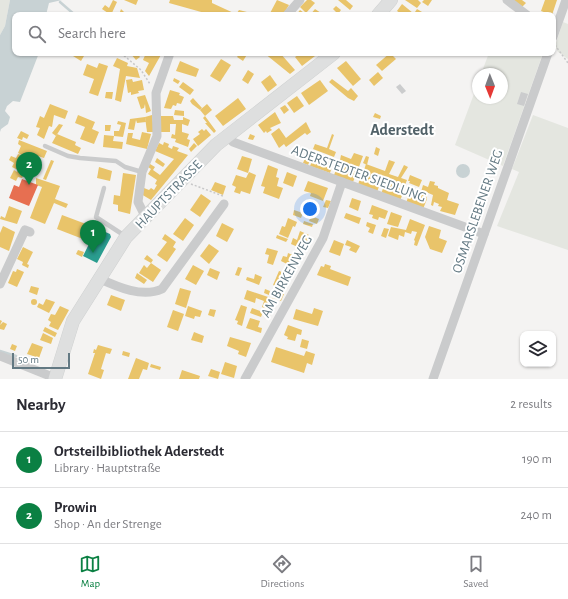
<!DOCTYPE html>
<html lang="en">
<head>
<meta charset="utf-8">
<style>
	body { margin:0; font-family:"Alegreya Sans",sans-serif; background:#f2f2f3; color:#2b2b33 }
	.controls { position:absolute; right:12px; bottom:12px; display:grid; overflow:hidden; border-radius:8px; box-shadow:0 1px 3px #0004 }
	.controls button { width:36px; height:36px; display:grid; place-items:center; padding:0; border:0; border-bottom:1px solid #e1e1e2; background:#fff; color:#2b2b33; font:20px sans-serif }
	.compass { position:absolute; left:472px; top:68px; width:36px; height:36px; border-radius:50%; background:#fff; box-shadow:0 1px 3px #0004; rotate:179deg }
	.scale { position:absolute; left:12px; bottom:10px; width:58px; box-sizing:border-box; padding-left:4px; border:2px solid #637983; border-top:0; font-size:11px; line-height:14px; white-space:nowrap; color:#637983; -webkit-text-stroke:3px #fff; paint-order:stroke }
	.you { position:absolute; left:310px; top:209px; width:14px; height:14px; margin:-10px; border:3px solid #fff; border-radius:50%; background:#1a73e8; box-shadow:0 0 0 6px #1a73e833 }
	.badge { display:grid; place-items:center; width:26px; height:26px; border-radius:50%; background:#0b8043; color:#fff; font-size:13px; font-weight:700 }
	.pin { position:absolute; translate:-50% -33px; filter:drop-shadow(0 1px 2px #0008) }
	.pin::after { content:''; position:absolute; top:21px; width:14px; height:12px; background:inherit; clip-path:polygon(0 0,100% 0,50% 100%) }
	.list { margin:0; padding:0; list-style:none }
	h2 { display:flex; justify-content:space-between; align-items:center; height:52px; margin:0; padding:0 16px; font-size:17px }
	h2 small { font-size:13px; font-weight:400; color:#7c7c81 }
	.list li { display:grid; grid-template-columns:26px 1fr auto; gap:12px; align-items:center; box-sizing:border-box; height:56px; padding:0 16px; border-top:1px solid #e1e1e2 }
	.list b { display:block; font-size:15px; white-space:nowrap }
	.list p { margin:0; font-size:13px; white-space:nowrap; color:#7c7c81 }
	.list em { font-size:13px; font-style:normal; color:#7c7c81 }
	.icon { flex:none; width:22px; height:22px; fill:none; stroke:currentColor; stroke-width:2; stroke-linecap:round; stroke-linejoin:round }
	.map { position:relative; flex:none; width:568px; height:379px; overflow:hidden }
	.search { position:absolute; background:#fff; box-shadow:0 1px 3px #0004; left:12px; right:12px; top:12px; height:44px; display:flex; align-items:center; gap:10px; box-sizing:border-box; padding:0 14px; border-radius:8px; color:#7c7c81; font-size:15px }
	.sheet { height:164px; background:#fff }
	nav { display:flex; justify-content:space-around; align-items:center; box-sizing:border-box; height:56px; border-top:1px solid #e1e1e2; background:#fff; font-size:11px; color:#7c7c81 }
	nav a { display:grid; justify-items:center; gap:2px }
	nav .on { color:#0b8043 }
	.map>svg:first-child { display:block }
	.green { fill:#e4e6e0 }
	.water { fill:#c8d2d4 }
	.homes { fill:#e9c46a }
	.shops { fill:#e76f51 }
	.schools { fill:#2a9d8f }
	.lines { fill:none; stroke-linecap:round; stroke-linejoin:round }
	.stream { stroke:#c8d2d4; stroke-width:2.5 }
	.building { fill:#cbcccd }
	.secondary-casing { stroke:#cfd1d1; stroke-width:14 }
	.path { stroke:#c8c8c9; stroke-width:1.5; stroke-dasharray:2 2; stroke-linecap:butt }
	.lane { stroke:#cacbcc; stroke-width:4.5 }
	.street { stroke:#cacbcc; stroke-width:9 }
	.secondary { stroke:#dedfdf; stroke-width:13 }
	.labels { text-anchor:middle; stroke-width:4; stroke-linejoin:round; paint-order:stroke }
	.street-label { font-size:14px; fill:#637983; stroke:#fff }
	.quarter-label { font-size:16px; font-weight:bold; fill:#516168; stroke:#fff }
</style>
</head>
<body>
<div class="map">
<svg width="568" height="379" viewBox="0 0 568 379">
	<rect width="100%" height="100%" fill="#f4f3f2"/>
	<g class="green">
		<path d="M0 0H10L5 26 0 35Z"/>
		<path d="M563 22 568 24V59L558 52 555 46Z"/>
		<path d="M489 53H543L503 166 455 145 478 83V98H502V74H481Z"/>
		<path d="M533 115 568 128V250L497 226 519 172 512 169Z"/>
	</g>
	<g class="water">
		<path d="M10 0H62L49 3 46 15H15V53H39L20 102 13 101 7 106 5 111 10 117 8 124 1 129 0 132V35L5 26Z"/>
		<circle cx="463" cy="171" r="7"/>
	</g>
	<g class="homes">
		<path d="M113 0 117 2 111 15 102 9 105 5 109 8Z"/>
		<path d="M124 0H138L136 5Z"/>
		<path d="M170 0H212V3L238 15H212L169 3Z"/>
		<path d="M277 0 289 5 283 15H269Z"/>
		<path d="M307 0H311L315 3 306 13 300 7Z"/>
		<path d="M338 0H346L353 6 350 10Z"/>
		<path d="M405 0H418L421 3 417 8Z"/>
		<path d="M424 0H432L428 6 422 2Z"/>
		<path d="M513 0H522L526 3 522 7Z"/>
		<path d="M545 0H557L552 15 541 11Z"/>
		<path d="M402 4 413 13 411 15H403L397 11Z"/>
		<path d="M336 6 341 10 338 14 333 9Z"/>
		<path d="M121 9 127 15H119Z"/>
		<path d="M315 9 321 13 310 15Z"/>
		<path d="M417 9 427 15H413Z"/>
		<path d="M239 10 251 13 250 15 237 13Z"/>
		<path d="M300 10 307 15H296Z"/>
		<path d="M75 53H80L84 56 81 61 73 56Z"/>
		<path d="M130 53H137L140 57 136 60Z"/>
		<path d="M146 53H162L149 76 145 71 149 63 143 60Z"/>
		<path d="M240 53H248L243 61 237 57Z"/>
		<path d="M264 53H280L295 70 290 74Z"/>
		<path d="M301 53H313L315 56 302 66 295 57Z"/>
		<path d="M390 53 396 59 382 71 376 65Z"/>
		<path d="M117 58 128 63 127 66 137 68 140 78 126 76 121 102 115 100 120 69 113 66Z"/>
		<path d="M221 59 231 65 220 82 210 76Z"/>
		<path d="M180 61 199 69 196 77 176 71Z"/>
		<path d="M346 61 361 79 353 86 337 68Z"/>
		<path d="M99 63 108 66 98 96 89 93 94 79 83 75 87 64 97 68Z"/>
		<path d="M248 70 254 74 248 84 242 80Z"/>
		<path d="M378 72 383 78 374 86 369 80Z"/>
		<path d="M270 75 277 85 268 92 261 82Z"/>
		<path d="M174 78 180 81 178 84 173 81Z"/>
		<path d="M132 79 133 82 142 80 144 90 138 91 139 93 131 95V92L128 93 126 80Z"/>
		<path d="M332 79 348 91 351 88 358 96 354 101 348 98 329 82Z"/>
		<path d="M320 80 328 91 309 105 301 93Z"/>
		<path d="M183 82 194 90 190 95 179 87Z"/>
		<path d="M170 90 180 93 179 95 184 97 181 104 177 103 176 106 173 105 171 109 164 108Z"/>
		<path d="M106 92H113L112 99 105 98Z"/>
		<path d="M145 95 151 111 146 113 145 104 144 108 141 109 137 97Z"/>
		<path d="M297 96 304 106 294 113 287 103Z"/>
		<path d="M193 98 202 108 200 110 192 104 190 101Z"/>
		<path d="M238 98 246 109 223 126 215 116Z"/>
		<path d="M50 104 68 111 65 119 54 115 52 127 49 126 44 139 37 135 40 128 36 127 40 116 44 118Z"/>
		<path d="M207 104 212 110 205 116 200 110Z"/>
		<path d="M285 105 289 110 284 114 280 108Z"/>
		<path d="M175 110 184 111V116L174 115Z"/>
		<path d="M275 112 281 123 270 128 272 130 267 133 266 131 264 133 258 125Z"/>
		<path d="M375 113 381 116 380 119 373 117Z"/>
		<path d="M78 115 95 122 92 129 99 132 94 144 80 139 85 127 75 123Z"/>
		<path d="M152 115 154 132H147L145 117Z"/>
		<path d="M161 116H173L174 120H183V117L190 120 188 126 182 124V132L189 134 187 139 190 140 188 147 175 142 176 139 171 138 172 134 175 135 176 124H170V132H161Z"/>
		<path d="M205 116 216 131 214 133 205 123H207L203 118Z"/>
		<path d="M145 117 146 122 137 123 136 120 134 130 128 129 130 119Z"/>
		<path d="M118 121 126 123 123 137 114 136V131H119L121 125 117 124Z"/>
		<path d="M306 122 311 132 307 135 305 133 286 147 284 144 279 148 271 134 279 128 286 138Z"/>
		<path d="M59 124 63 125 56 136 52 133Z"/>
		<path d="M105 125H111L110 131H105Z"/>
		<path d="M202 129 204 131 206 129 211 135 198 146 193 139 200 134 198 132Z"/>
		<path d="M21 131 29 135 27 139 23 137 22 140 17 138Z"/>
		<path d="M142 132 151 134 147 149 126 144 128 133H133L132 138 140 140Z"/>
		<path d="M57 134 76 142 75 145 81 148 78 154 52 143Z"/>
		<path d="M250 134 255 136 253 140 248 139Z"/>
		<path d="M332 134 334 135 329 149 336 152 334 157 313 149 315 144 327 148Z"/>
		<path d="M104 135 114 136 113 141 123 142 122 149 103 147Z"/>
		<path d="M19 140 47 151 44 158 38 156 37 160H32L18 153 21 146 18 144Z"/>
		<path d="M164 142 169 144 168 147 172 149 173 146 179 148 177 151 188 155 151 200 141 194 144 188 149 190 151 188 154 190 157 185 155 184 157 180 148 174 151 169 148 167 150 164 155 167 153 170 160 175 174 159 155 151 159 143 163 145Z"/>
		<path d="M194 143 197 146 191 152 189 149Z"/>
		<path d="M376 147 380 149 378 156 374 154Z"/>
		<path d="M354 153 363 156 359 167 354 166 353 170 357 172 353 182 334 175 338 165 343 167 345 162 340 160 341 155 351 159Z"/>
		<path d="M18 154 25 156 23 159 40 166 37 173 30 170 28 175 24 173 22 178 18 177 16 181 10 178 14 170 17 172 18 170 12 167 14 163 9 160 11 156 16 158Z"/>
		<path d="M242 156 252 159 248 173 237 169Z"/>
		<path d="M306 156 311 158 308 165 303 163Z"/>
		<path d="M366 156 369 157 367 165 363 163Z"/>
		<path d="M314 157 333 164 330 173 310 166Z"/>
		<path d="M157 158 165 164 163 167 155 162Z"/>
		<path d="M51 160 54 161 46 180 43 179Z"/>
		<path d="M389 160 395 162 389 174 398 177 404 165 408 167 401 178 407 180 405 185 401 183 399 188 404 190 400 201 381 194 385 183 391 185 393 180 380 175 379 180 381 181 377 192 358 185 361 174 367 176 368 171 364 170 366 164 385 171Z"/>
		<path d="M268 165 278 169 276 177 279 178 277 186 283 188 279 199 263 193 265 187 261 186Z"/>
		<path d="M99 167 112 171 110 181 97 178Z"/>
		<path d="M249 172 256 175 250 194 241 191 240 194 234 192 236 187 232 185 236 175 246 178Z"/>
		<path d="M287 172 297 176 293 187 283 183Z"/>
		<path d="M123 173 136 175 130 214 118 211V205L113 204 114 195 120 196Z"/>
		<path d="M410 175 422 180 419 187 409 183 410 181H408Z"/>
		<path d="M36 178 60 186 55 199 68 204 66 208 54 203 45 224 30 218 42 187 36 185Z"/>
		<path d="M308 181 328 188 323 201 310 196 311 193 304 191Z"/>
		<path d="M430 181 435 182 434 185 438 186V188L449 193 447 200 459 204 455 215 440 211 442 207 438 206 439 204 434 202 433 206 431 205 433 195 426 192 427 199 423 209 406 203 410 192 416 194 417 191 421 192 423 185 428 187Z"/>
		<path d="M215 182 226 186 223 195 211 190Z"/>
		<path d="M201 194 211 201 200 217 190 210Z"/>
		<path d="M352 198 361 201 358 211 349 207Z"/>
		<path d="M326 200 331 201 328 208 323 207Z"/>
		<path d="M372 205 388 211 385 219 379 217 378 220 372 218 373 215 369 214Z"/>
		<path d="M9 206 22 211 17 224 0 219 1 216 5 218Z"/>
		<path d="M294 210 303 213 301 218 293 215Z"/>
		<path d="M391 212 402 216 398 227 387 224Z"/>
		<path d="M346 213 361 218 359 224 344 218Z"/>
		<path d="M62 215 94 227 88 241 57 229Z"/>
		<path d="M311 216 319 219 317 224 309 221Z"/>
		<path d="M185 218 194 225 183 241 173 234Z"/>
		<path d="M288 218 297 222 295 227 293 226 288 238 279 234 282 226 285 227Z"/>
		<path d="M410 219 425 225 417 246 414 245 415 241 414 240 417 232 412 231 411 234 405 232 404 237 399 235 398 240 388 236 391 227 406 230Z"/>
		<path d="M304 221 313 224 312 227 303 224Z"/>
		<path d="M367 222 376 225 373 234 368 232 370 228 366 226Z"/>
		<path d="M222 223 234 229 227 242 216 236Z"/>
		<path d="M3 226 15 232 9 251 0 247V233Z"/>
		<path d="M429 226 441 230 439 238 447 241 442 253 430 249 425 237Z"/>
		<path d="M384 228 389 229 386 238 381 236Z"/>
		<path d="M300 231 309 235 306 245 302 244 300 248 291 244 293 238 297 240Z"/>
		<path d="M165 234 176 242 173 247 176 249 167 262 157 255 167 242 162 239Z"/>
		<path d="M277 235 288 239 286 242 276 238Z"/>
		<path d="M334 240 344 244 340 256 329 252Z"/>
		<path d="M347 240 360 246 356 253 349 250 351 247 345 245Z"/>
		<path d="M209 244 219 251 209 264 200 256Z"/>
		<path d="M23 247 33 252 27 264 29 265 28 268 22 265 23 262 17 259Z"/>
		<path d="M267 248 278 251 273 265 267 263 269 255 265 254Z"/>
		<path d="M78 250 84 252 82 257 76 254Z"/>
		<path d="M288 253 297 257 293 267 281 261 283 256 287 257Z"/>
		<path d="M147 255 153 260 151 263 144 259Z"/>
		<path d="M151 263 161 270 153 282 139 273 144 265 147 268Z"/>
		<path d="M325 264 331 266 330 269 351 277 348 286 317 275 321 266 324 267Z"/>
		<path d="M193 265 204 271 196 285 185 279Z"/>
		<path d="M238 267 242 268 239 276 235 275Z"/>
		<path d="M210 268 220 272 217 280 207 275Z"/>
		<path d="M17 269 24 272 17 287 8 283 13 271 16 272Z"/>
		<path d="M279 271 285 273 284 277 286 278 282 289 273 285Z"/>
		<path d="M137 273 147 280 144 284 135 278Z"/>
		<path d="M255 274 262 277 259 285 246 280 247 277 254 279Z"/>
		<path d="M31 286 39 288 37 295 29 292Z"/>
		<path d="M180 288 191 291 186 308 175 304Z"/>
		<path d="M265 289 270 291 269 295 264 293Z"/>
		<path d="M247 290 274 299 271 310 262 307 264 301 256 298 255 303 244 299Z"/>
		<path d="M277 291 284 294 281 301 274 298Z"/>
		<path d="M111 295 125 300 121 311 107 305Z"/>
		<circle cx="34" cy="302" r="3"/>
		<path d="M46 299 55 302 49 313 37 307 39 303 43 305Z"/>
		<path d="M241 305 247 307 242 326 237 324 238 321 235 320Z"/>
		<path d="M60 306 69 310 58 330 49 326 51 322 48 320 51 314 55 315Z"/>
		<path d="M188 306 202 311 200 317 195 316 194 319 185 316Z"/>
		<path d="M252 308 263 312 261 317 250 313Z"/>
		<path d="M314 308 323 311 318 326 293 319 296 309 312 314Z"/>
		<path d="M210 309 216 310 214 317 208 315Z"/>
		<path d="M173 310 184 314 178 331 167 327Z"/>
		<path d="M250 318 260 321 258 327 262 328 261 333 246 328Z"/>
		<path d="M0 320 2 321 0 325 3 322 7 324 4 330 0 329Z"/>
		<path d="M288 325 302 330 301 335 297 334 295 341 287 339 288 337 284 335Z"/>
		<path d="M45 327 57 333 55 337 43 331Z"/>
		<path d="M194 332 204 336 202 343 191 340Z"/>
		<path d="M43 333 53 338 51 344 40 340Z"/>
		<path d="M230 337 251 343 246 357 238 354 239 351 227 346Z"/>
		<path d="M302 339 309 341 307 349 300 347Z"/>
		<path d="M32 343 43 347 39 358 27 354Z"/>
		<path d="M12 344 17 346 15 351 10 349Z"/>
		<path d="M98 345 112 349 110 354 106 353 101 369 104 370 101 379 88 374 95 353H93L94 349 96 350Z"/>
		<path d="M276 347 304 356 306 351 315 354 312 365 307 363 304 373 271 362Z"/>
		<path d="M123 351 130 353 129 357 122 355Z"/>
		<path d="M136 358 149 363 147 370 143 369 139 379H128Z"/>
		<path d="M225 362 237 366 234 378 221 374Z"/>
		<path d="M151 364 161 367 160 370 150 367Z"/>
		<path d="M211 369 220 372 218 379 208 376Z"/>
		<path d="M182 370 200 376 199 379H179Z"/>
	</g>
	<path class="shops" d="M22 179 38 185 29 206 9 198 14 185 19 187Z"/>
	<path class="schools" d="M94 227 110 234 111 237 97 263 83 256 90 242 88 241Z"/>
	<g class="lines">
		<g class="stream">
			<path d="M60 2 75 15"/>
			<path d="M0 351 16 356"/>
		</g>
	</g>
	<g class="building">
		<path d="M400 84 406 91 402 94 396 87Z"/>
		<path d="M521 92 528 94 524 106 517 104Z"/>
	</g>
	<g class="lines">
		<g class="secondary-casing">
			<g id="secondary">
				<path d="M378 15 391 0"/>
				<path d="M55 379 73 321 126 237 216 145 334 53"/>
			</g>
		</g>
		<g class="path">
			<path d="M555 45 568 63"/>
			<path d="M121 53 141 70 150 84"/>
			<path d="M191 184 223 196"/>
		</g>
		<g class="lane">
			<path d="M45 146 68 156 80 158 116 161 125 167 142 172"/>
			<path d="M104 188 96 217 125 236"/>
		</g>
		<g class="street">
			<path d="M507 0 527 15"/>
			<path d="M287 15 300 0"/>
			<path d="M553 37 566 0"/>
			<path d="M227 136 233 142 484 234"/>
			<path d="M145 216 138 202 142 172 157 136 156 93 170 53"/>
			<path d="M98 278C118 287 142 298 162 289L224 204"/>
			<path d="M0 284 25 230 30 232"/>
			<path d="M0 356 55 378"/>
			<path d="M245 379 323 238 342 182"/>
			<path d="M433 379 548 53"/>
		</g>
		<use href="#secondary" class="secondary"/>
	</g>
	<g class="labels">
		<g class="street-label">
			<text transform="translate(359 173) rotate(20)" y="5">ADERSTEDTER SIEDLUNG</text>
			<text transform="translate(168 194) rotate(-46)" y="5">HAUPTSTRASSE</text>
			<text transform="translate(477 211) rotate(-71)" y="5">OSMARSLEBENER WEG</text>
			<text transform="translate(286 276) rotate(-61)" y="5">AM BIRKENWEG</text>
		</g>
		<g class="quarter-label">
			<text x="402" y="135">Aderstedt</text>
		</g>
	</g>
</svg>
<div class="controls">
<button><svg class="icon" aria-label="layers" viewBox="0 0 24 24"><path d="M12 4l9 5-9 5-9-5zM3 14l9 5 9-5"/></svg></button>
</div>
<svg class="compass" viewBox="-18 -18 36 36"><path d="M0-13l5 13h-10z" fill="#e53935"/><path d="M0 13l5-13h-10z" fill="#7c7c81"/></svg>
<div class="scale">50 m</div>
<div class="you"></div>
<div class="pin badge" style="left:93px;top:253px">1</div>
<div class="pin badge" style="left:29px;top:185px">2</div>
<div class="search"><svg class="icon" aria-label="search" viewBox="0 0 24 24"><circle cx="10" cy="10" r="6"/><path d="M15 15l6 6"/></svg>Search here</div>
</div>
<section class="sheet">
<h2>Nearby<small>2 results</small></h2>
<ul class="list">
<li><span class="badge">1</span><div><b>Ortsteilbibliothek Aderstedt</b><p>Library · Hauptstraße</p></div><em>190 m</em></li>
<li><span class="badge">2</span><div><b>Prowin</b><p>Shop · An der Strenge</p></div><em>240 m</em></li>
</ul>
</section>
<nav>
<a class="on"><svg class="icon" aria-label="map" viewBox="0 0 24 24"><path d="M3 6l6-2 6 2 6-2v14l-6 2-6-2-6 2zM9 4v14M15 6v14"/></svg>Map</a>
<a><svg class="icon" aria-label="directions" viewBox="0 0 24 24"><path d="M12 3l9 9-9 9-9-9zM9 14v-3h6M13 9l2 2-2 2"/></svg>Directions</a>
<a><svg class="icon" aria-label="saved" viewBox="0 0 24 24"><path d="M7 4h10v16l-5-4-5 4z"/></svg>Saved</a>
</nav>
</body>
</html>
